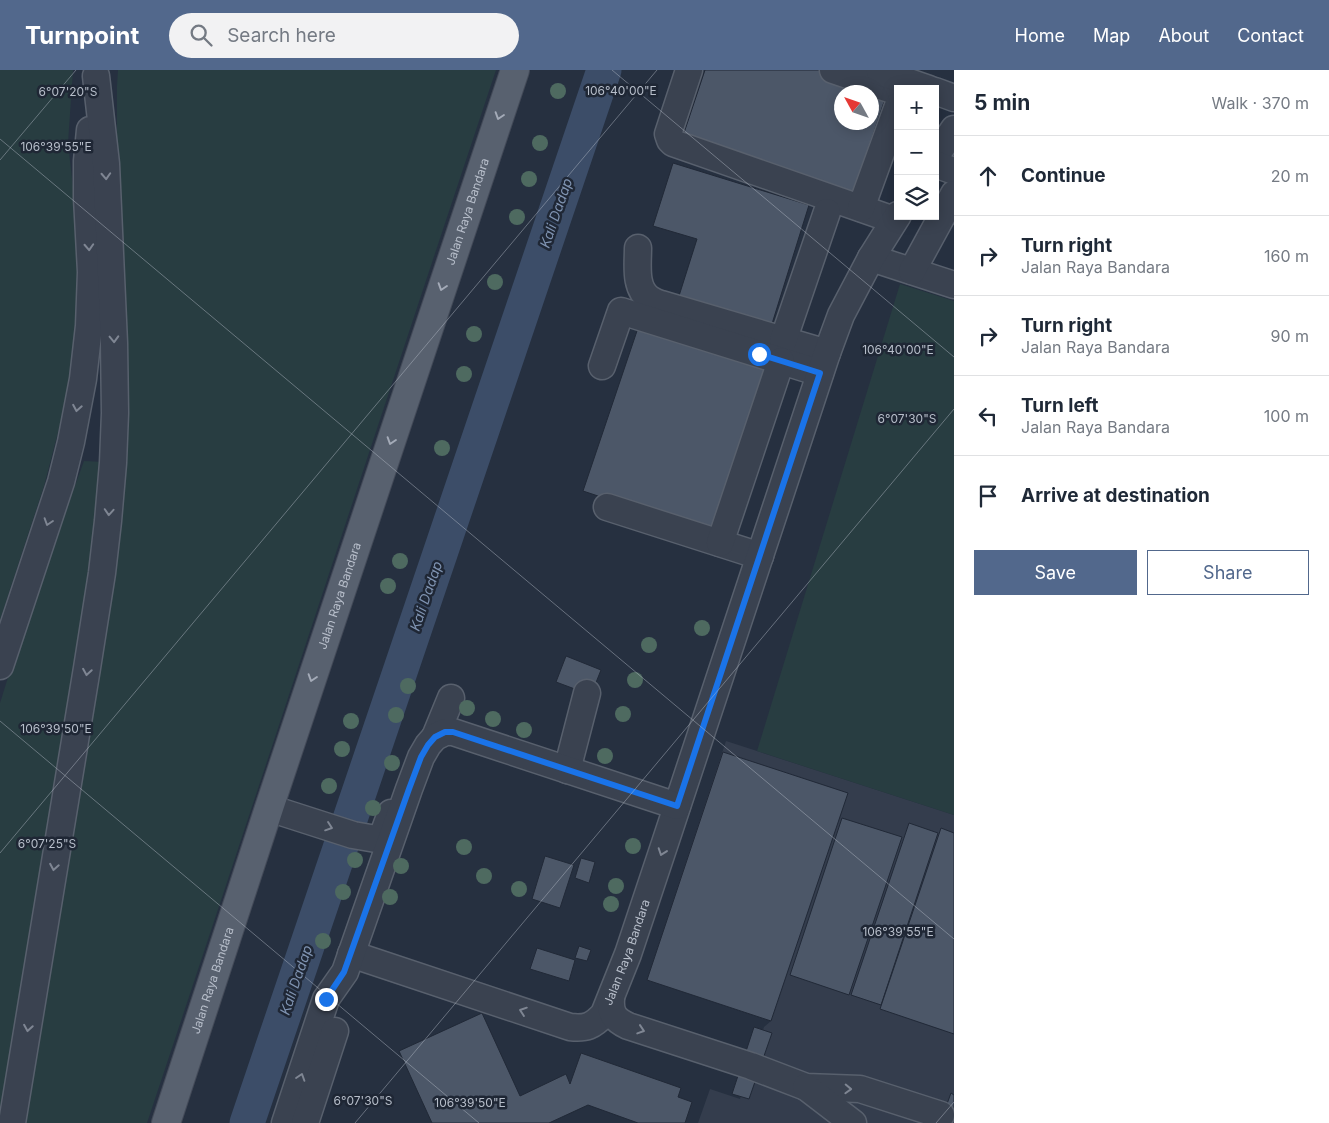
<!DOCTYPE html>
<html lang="en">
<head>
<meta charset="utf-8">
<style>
	body { margin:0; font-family:Inter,sans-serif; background:#f2f2f3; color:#1f2937 }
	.controls { position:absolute; right:15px; top:15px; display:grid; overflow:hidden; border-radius:0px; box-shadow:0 2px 12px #0003 }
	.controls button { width:45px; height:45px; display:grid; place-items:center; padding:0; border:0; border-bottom:1px solid #e0e1e3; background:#fff; color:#1f2937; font:25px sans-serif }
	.compass { position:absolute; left:834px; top:15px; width:45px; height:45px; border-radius:50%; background:#fff; box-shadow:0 2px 12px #0003; rotate:310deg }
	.stop { position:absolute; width:15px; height:15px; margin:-11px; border:4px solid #1a73e8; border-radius:50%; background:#fff }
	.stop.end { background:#1a73e8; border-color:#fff; box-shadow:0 1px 5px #0008 }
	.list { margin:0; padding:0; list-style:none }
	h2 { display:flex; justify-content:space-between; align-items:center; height:65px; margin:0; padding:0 20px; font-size:21px }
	h2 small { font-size:16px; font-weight:400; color:#747a83 }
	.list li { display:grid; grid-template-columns:32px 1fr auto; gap:15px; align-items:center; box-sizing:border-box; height:80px; padding:0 20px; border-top:1px solid #e0e1e3 }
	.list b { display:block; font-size:19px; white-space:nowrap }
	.list p { margin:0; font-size:16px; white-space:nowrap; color:#747a83 }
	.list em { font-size:16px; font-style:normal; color:#747a83 }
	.actions { display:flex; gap:10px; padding:15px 20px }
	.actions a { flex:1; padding:11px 0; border:1px solid #52688c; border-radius:0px; text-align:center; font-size:18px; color:#52688c }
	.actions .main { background:#52688c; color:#fff }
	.icon { flex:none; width:28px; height:28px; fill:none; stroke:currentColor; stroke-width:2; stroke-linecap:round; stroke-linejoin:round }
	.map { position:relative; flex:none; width:954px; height:1053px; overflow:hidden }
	header { display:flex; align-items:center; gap:30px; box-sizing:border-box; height:70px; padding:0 25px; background:#52688c; color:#fff }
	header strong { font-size:24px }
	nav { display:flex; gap:28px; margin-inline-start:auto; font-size:18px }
	.search { width:350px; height:45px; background:#f2f2f3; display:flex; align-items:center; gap:12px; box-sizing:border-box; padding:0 18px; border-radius:28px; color:#747a83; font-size:19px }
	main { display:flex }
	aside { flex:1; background:#fff }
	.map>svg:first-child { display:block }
	.airport { fill:#343d4d }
	.green { fill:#283d41 }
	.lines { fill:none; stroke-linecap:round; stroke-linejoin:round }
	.river { stroke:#3c4d68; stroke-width:35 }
	.building { fill:#4c5768; stroke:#212937; fill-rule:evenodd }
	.minor-casing { stroke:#58606d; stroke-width:29 }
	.major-casing { stroke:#444b59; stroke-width:30 }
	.minor { stroke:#3a4250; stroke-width:26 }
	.major { stroke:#58616f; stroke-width:28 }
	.tree { fill:#4e6a60 }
	.oneway { stroke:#a4abb8 }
	.oneway2 { stroke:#7f8693 }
	.route { stroke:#1a73e8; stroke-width:6 }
	.ticks { fill:none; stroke:#b7beca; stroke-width:1; stroke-opacity:0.45 }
	.labels { text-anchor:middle; stroke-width:5; stroke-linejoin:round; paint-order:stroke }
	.street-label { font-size:12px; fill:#b7beca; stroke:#1f2735 }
	.water-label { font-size:14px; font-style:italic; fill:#7f93b1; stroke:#1f2735 }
	.ticks-label { font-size:12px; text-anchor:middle; fill:#b7beca; stroke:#1f2735; stroke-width:5; stroke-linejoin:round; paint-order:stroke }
</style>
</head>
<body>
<header>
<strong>Turnpoint</strong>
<div class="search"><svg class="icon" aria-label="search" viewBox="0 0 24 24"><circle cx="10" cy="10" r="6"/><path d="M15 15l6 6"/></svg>Search here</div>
<nav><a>Home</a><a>Map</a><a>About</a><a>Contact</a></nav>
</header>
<main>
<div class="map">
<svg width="954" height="1053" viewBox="0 0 954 1053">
	<rect width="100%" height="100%" fill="#263040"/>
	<path class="airport" d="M726 671 954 745V1053H698L710 1019 740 1029 764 957 771 951 647 910Z"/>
	<g class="green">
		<path d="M0 0H73L68 73 77 152V246L67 328 44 416 0 550Z"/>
		<path d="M118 0H496C379 351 264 702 147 1053H0V633L26 550 84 391 126 393 127 277 117 85V16Z"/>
		<path d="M900 214 954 231V745L757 681Z"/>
	</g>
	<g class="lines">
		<path class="river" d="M247 1053 604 0"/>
	</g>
	<g class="building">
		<path d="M705 0H828L888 20 852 127 683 66ZM842 22H872V52H842Z"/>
		<path d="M673 93 809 135 771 257 678 229 697 169 653 156Z"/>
		<path d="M640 252 767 294 710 463 583 421Z"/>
		<path d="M566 586 601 600 591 625 556 612Z"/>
		<path d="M723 682 848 723 771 951 647 910Z"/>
		<path d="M842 748 902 767 849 925 790 905Z"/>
		<path d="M909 753 938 763 881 935 851 925Z"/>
		<path d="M941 758 954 763V964L880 939Z"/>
		<path d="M545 786 574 795 560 838 532 829Z"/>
		<path d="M581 788 595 792 589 813 575 808Z"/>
		<path d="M579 876 591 880 587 891 575 888Z"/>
		<path d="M537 878 575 890 569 911 530 899Z"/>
		<path d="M482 943 520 1026 566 1004 570 1014 581 983 681 1018 678 1027 692 1032 685 1053H638L588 1035 549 1053H432L399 981Z"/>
		<path d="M754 957 772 963 749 1029 732 1024Z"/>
		<path d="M951 1023 954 1025V1053H940Z"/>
	</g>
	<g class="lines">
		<g class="minor-casing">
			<g id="minor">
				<path d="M689 0 668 64 670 70 673 73 894 150"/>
				<path d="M833 0 898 22"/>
				<path d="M880 2 929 19"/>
				<path d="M935 21 954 28"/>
				<path d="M935 87 954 59"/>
				<path d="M935 94 954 101"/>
				<path d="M861 138 898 36"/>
				<path d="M638 178C638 194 634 219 650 229 653 231 657 233 661 234L827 283"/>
				<path d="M871 188 954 215"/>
				<path d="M912 201 954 124"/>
				<path d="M783 271 827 142"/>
				<path d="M602 296 621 241 820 303"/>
				<path d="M607 437 760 486"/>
				<path d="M720 473 781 291"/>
				<path d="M0 596 61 412 71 372 83 309 89 256 91 202 87 128V91L90 60"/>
				<path d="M435 667 451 628"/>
				<path d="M567 700 587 623"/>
				<path d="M269 738 353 765 376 769 383 765 391 743"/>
				<path id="s1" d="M351 884 570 957C586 959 593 956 604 944L628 884 665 773 827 283 841 245 871 188 898 145"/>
				<path d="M611 929C610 944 615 950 628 956L751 996 806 1017 860 1019 941 1045"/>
				<path d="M806 1017 853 1053"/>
				<path d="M12 1053 87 598 102 503 108 451 113 393 115 343 114 273 106 94 96 6"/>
				<path d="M285 1053 326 929 345 902 409 719 421 687 428 675 435 667 445 662H453L462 665 677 736"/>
				<path d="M305 1053 335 961"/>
			</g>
		</g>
		<g class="major-casing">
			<g id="major">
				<path id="s2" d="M166 1053 269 738 515 0"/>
			</g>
		</g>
		<use href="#minor" class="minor"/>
		<use href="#major" class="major"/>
	</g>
	<g class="tree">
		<circle cx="558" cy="21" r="8"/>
		<circle cx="540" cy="73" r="8"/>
		<circle cx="529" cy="109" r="8"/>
		<circle cx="517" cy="147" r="8"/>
		<circle cx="495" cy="212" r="8"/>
		<circle cx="474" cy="264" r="8"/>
		<circle cx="464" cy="304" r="8"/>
		<circle cx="442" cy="378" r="8"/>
		<circle cx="400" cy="491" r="8"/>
		<circle cx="388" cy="516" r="8"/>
		<circle cx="702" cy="558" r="8"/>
		<circle cx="649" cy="575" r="8"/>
		<circle cx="635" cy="610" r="8"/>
		<circle cx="408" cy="616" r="8"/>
		<circle cx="467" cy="638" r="8"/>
		<circle cx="623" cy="644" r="8"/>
		<circle cx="396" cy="645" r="8"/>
		<circle cx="493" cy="649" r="8"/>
		<circle cx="351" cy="651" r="8"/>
		<circle cx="524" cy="660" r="8"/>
		<circle cx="342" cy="679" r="8"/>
		<circle cx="605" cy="686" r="8"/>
		<circle cx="392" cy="693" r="8"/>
		<circle cx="329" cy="716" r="8"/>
		<circle cx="373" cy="738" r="8"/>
		<circle cx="633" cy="776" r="8"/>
		<circle cx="464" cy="777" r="8"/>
		<circle cx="355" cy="790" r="8"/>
		<circle cx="401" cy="796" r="8"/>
		<circle cx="484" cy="806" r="8"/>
		<circle cx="616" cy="816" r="8"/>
		<circle cx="519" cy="819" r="8"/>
		<circle cx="343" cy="822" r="8"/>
		<circle cx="390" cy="827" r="8"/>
		<circle cx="611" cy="834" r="8"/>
		<circle cx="323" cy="871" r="8"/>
	</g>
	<defs><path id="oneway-chevron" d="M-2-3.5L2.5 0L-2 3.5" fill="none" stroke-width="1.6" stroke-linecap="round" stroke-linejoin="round" transform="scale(1.25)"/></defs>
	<g class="oneway">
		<use href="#oneway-chevron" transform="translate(499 46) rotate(108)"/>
		<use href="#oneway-chevron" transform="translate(442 217) rotate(108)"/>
		<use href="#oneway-chevron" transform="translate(391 371) rotate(108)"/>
		<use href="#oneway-chevron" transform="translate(312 608) rotate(108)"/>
	</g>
	<g class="oneway2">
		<use href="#oneway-chevron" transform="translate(106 106) rotate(87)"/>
		<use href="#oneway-chevron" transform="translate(89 177) rotate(87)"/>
		<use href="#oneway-chevron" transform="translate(114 269) rotate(88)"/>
		<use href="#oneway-chevron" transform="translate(77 338) rotate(100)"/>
		<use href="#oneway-chevron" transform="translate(109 442) rotate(94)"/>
		<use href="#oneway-chevron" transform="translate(48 452) rotate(108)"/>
		<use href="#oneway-chevron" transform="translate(87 602) rotate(99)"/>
		<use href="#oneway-chevron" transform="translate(329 757) rotate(19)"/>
		<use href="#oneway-chevron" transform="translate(662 782) rotate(109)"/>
		<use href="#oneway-chevron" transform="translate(54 797) rotate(100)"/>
		<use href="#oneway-chevron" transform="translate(523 941) rotate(-161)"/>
		<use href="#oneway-chevron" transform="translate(28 958) rotate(99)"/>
		<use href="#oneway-chevron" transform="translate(641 960) rotate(18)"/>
		<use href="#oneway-chevron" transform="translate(301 1007) rotate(-72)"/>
		<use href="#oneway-chevron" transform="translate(848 1019) rotate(2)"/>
	</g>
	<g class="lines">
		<path class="route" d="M326 929 344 902 409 719 421 687 428 675 435 667 445 662H453L462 665 677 736 820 303 759 284"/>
	</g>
	<path class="ticks" d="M612 0 954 287M0 69 954 869M0 90 76 0M0 651 479 1053M0 783 657 0M355 1053 954 339M936 1053 954 1032"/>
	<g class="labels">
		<g class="street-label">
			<text dy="4" stroke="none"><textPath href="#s2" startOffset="960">Jalan Raya Bandara</textPath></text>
			<text dy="4" stroke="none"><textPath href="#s2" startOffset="555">Jalan Raya Bandara</textPath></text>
			<text dy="4" stroke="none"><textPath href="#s1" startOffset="335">Jalan Raya Bandara</textPath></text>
			<text dy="4" stroke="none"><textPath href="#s2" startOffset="150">Jalan Raya Bandara</textPath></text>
		</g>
		<g class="water-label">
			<text transform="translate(556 143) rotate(-71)" y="5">Kali Dadap</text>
			<text transform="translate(426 526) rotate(-71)" y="5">Kali Dadap</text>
			<text transform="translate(296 910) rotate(-71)" y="5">Kali Dadap</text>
		</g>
	</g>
	<g class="ticks-label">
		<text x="621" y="25">106°40'00"E</text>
		<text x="68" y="26">6°07'20"S</text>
		<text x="56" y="81">106°39'55"E</text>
		<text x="898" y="284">106°40'00"E</text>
		<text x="907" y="353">6°07'30"S</text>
		<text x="56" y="663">106°39'50"E</text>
		<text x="47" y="778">6°07'25"S</text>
		<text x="898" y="866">106°39'55"E</text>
		<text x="363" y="1035">6°07'30"S</text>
		<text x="470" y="1037">106°39'50"E</text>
	</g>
</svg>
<div class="controls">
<button>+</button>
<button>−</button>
<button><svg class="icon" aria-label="layers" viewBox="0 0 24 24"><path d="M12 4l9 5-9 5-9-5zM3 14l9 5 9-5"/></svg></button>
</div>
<svg class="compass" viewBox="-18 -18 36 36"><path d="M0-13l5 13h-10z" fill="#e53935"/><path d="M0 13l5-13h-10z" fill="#747a83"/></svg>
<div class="stop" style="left:759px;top:284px"></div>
<div class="stop end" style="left:326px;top:929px"></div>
</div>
<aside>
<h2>5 min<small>Walk · 370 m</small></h2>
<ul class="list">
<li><svg class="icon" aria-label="ahead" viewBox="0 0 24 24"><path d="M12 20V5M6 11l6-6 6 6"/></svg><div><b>Continue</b></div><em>20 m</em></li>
<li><svg class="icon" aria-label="right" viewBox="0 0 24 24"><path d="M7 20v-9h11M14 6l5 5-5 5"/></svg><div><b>Turn right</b><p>Jalan Raya Bandara</p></div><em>160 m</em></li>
<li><svg class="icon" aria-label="right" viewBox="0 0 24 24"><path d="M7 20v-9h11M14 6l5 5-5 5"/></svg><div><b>Turn right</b><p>Jalan Raya Bandara</p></div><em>90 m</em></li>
<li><svg class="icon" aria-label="left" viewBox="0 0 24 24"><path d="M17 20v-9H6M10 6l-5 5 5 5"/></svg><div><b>Turn left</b><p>Jalan Raya Bandara</p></div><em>100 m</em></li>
<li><svg class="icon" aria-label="arrive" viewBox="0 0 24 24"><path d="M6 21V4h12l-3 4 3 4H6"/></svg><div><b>Arrive at destination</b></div></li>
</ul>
<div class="actions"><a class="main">Save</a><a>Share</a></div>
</aside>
</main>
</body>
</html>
